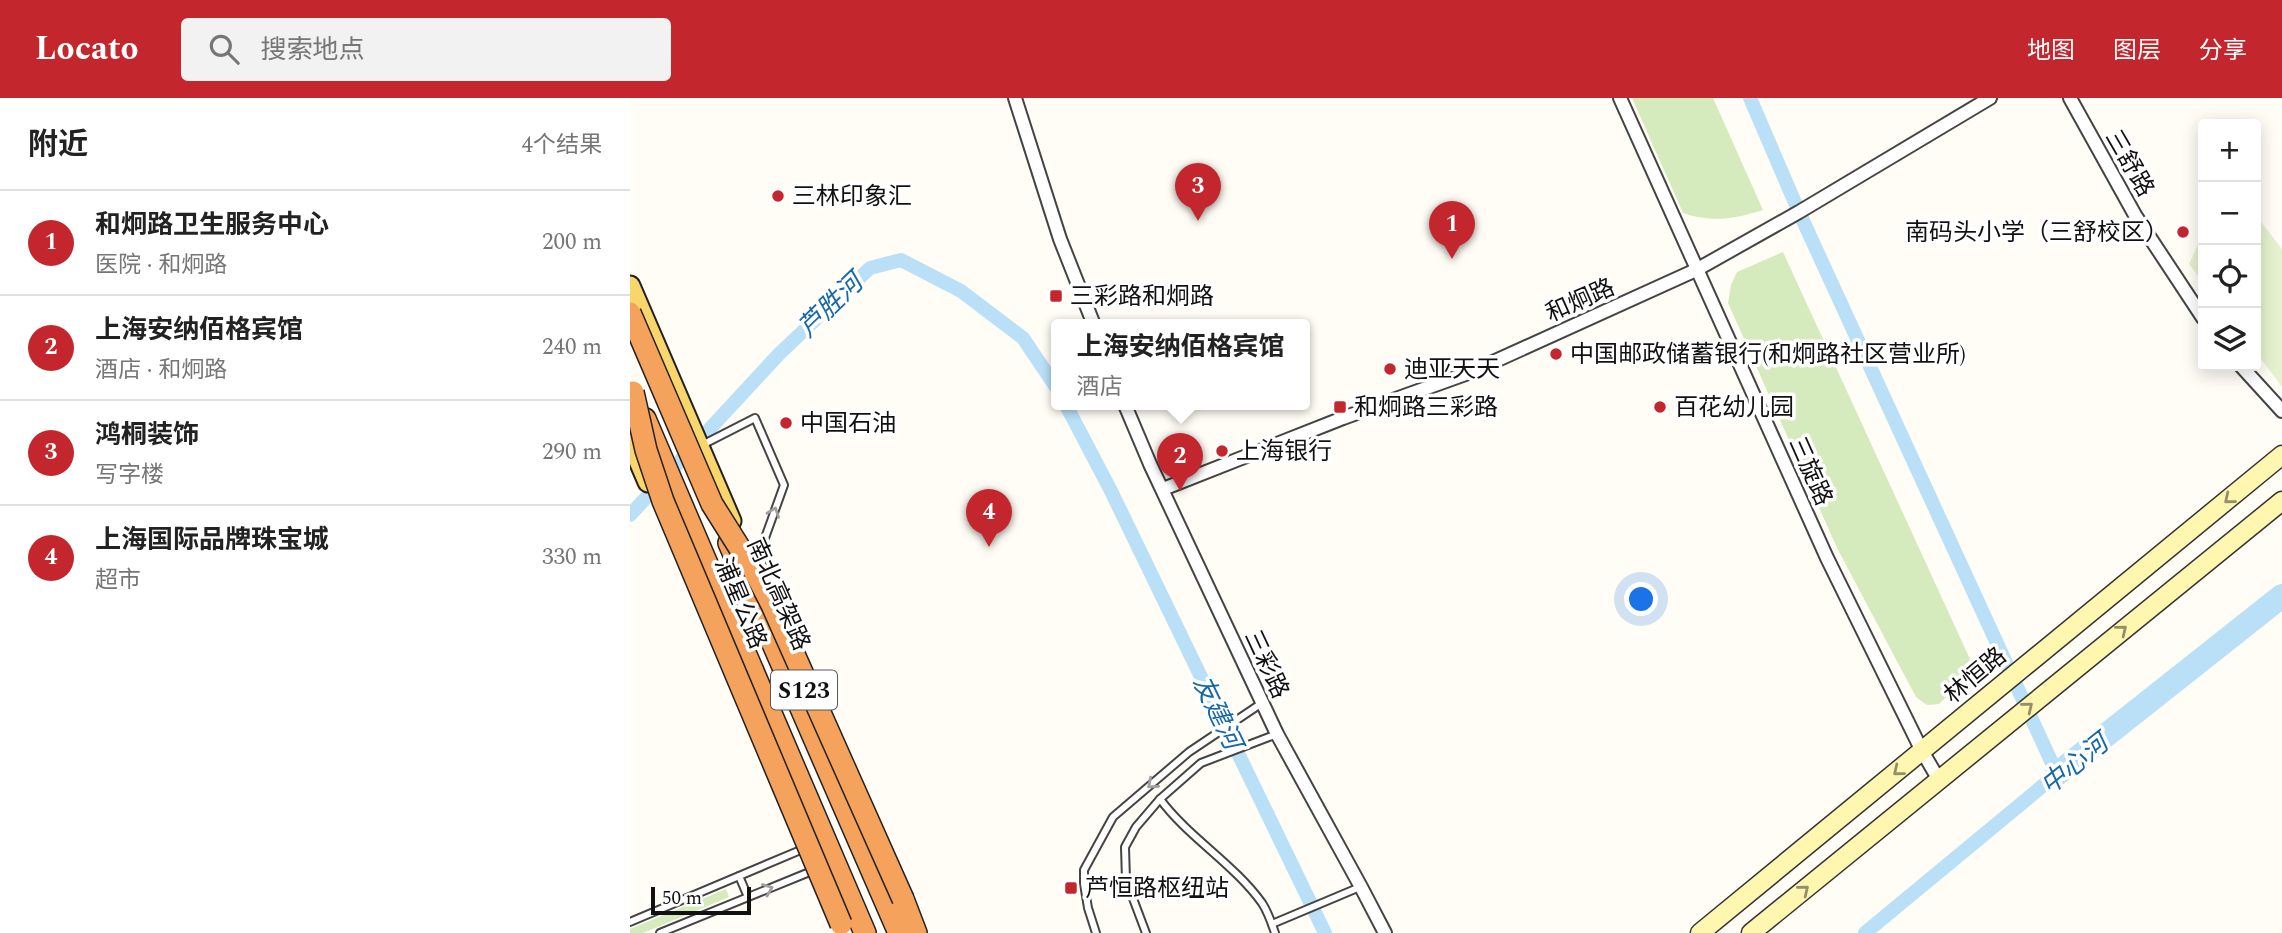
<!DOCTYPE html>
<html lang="zh">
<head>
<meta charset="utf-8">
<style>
	body { margin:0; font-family:Spectral,"Noto Sans SC",serif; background:#f2f2f2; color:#222 }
	.controls { position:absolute; right:21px; top:21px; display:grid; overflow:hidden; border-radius:7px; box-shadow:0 4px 18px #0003 }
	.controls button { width:63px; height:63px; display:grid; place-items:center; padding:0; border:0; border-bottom:2px solid #e0e0e0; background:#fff; color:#222; font:35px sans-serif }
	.scale { position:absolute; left:21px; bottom:18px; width:100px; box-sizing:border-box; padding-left:7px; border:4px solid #111; border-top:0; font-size:19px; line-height:24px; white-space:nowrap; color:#111; -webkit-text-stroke:5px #fff; paint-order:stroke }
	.you { position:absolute; left:1012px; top:502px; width:24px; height:24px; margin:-18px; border:5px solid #fff; border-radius:50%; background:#1a73e8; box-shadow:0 0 0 10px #1a73e833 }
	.badge { display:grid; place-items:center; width:46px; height:46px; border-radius:50%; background:#c4262e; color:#fff; font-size:23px; font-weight:700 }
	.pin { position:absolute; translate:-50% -58px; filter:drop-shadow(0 2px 4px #0008) }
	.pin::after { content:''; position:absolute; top:37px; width:24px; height:21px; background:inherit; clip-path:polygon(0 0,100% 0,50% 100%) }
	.popup { position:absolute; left:421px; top:221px; width:259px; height:91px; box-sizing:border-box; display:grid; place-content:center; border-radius:7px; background:#fff; filter:drop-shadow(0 2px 5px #0005); font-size:23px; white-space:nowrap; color:#767676 }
	.popup b { font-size:26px; color:#222 }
	.popup::after { content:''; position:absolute; left:50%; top:100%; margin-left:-14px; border:14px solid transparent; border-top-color:#fff }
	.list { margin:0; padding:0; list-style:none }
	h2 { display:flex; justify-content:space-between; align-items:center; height:91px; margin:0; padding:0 28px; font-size:30px }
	h2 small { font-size:23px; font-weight:400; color:#767676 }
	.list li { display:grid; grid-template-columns:46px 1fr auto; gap:21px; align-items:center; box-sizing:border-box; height:105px; padding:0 28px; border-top:2px solid #e0e0e0 }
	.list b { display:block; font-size:26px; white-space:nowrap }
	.list p { margin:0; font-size:23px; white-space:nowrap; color:#767676 }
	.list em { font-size:23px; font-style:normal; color:#767676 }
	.icon { flex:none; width:38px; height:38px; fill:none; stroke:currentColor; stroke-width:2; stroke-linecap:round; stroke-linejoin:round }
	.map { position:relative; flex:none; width:1652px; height:835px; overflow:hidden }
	header { display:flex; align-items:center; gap:42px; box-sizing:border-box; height:98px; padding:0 35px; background:#c4262e; color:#fff }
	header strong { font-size:33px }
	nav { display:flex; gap:38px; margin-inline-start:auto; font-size:24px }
	.search { width:490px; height:63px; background:#f2f2f2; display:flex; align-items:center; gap:18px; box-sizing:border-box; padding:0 24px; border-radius:7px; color:#767676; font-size:26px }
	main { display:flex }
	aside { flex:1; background:#fff }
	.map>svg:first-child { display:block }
	.green { fill:#d5ebbd }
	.pitch { fill:#e6f2cf }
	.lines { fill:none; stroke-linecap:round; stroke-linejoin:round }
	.canal { stroke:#b9e0f7; stroke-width:14 }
	.river { stroke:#b9e0f7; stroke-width:24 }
	.lane-casing { stroke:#444; stroke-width:10 }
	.street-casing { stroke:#444; stroke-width:16 }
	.secondary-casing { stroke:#333; stroke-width:21 }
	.primary-casing { stroke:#222; stroke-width:23 }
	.highway-casing { stroke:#222; stroke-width:24 }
	.lane { stroke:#fff; stroke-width:6 }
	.street { stroke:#fff; stroke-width:12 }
	.secondary { stroke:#fff6b0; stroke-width:18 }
	.primary { stroke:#f9d66b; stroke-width:19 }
	.highway { stroke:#f5a25d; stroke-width:21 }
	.highway-bridge-casing { stroke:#222; stroke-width:24; stroke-linecap:butt }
	.highway-bridge { stroke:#f5a25d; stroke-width:21 }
	.oneway { stroke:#948f68 }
	.oneway2 { stroke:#a0a0a0 }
	.poi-dot { fill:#c4262e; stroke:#fff; stroke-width:2.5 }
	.labels { text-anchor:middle; stroke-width:7; stroke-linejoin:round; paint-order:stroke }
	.shield { fill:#fff; stroke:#585858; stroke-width:2 }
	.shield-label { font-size:23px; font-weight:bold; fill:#111 }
	.street-label { font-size:24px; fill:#111; stroke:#fff }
	.poi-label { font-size:24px; fill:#111; stroke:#fff; text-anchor:start }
	.water-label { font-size:26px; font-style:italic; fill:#1768a6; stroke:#fff }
</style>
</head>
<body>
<header>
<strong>Locato</strong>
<div class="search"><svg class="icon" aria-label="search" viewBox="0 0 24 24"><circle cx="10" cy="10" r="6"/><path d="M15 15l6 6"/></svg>搜索地点</div>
<nav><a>地图</a><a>图层</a><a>分享</a></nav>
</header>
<main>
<aside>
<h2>附近<small>4个结果</small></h2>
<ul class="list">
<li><span class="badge">1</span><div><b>和炯路卫生服务中心</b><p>医院 · 和炯路</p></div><em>200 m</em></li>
<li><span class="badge">2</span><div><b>上海安纳佰格宾馆</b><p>酒店 · 和炯路</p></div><em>240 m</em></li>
<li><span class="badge">3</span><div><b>鸿桐装饰</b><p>写字楼</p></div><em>290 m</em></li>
<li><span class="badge">4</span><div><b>上海国际品牌珠宝城</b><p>超市</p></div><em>330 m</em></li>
</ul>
</aside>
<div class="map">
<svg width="1652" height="835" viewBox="0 0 1652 835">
	<rect width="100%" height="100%" fill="#fffdf5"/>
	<g class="green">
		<path d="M1002 0H1083L1133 112C1103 121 1083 125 1053 115Z"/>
		<path d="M1153 154 1345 572 1309 606 1297 607 1286 599 1207 450 1098 205 1101 187 1107 174Z"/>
		<path d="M96 791 99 799 13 835H0V831Z"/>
	</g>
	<g class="pitch">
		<path d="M1626 124H1631L1652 151V289L1626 254Z"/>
		<path d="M1573 141V184L1559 166 1569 145Z"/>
	</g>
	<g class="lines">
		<g class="canal">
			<path d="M1120 0 1169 114 1427 676 1235 835"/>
			<path d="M436 307 481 393 695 835"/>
			<path d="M0 417 149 256 240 170 271 162 331 193 393 240 426 289"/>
		</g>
		<path class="river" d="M1427 676 1652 498"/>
		<g class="lane-casing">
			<g id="lane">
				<path d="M72 347 125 320 154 387 131 451 133 474"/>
				<path d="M530 701C558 739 604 766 632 805 638 814 642 826 645 835"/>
				<path d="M109 778 118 799"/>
				<path d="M0 824 173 751"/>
				<path d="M642 826 730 789"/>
				<path d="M30 835 182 773"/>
				<path d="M466 835 458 810 454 786V772L483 719 559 654 632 605"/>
				<path d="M516 835 496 782 495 749 506 729 530 701 571 665 647 636"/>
			</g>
		</g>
		<g class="street-casing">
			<g id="street">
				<path d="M385 0 430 141 464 227"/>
				<path d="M990 0 1197 460 1292 653 1309 682"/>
				<path d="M1440 0 1505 117 1573 220"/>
				<path d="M1611 268 1652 313"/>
				<path d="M495 307 520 366 647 636 731 789 755 835"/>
				<path d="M533 391 713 320 841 274 1066 172 1169 114 1360 0"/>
			</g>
		</g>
		<g class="secondary-casing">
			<g id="secondary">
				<path d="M1070 835 1652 357"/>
				<path d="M1121 835 1652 403"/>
			</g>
		</g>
		<g class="primary-casing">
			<g id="primary">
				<path d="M0 188 101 423"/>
				<path d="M0 342 18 384"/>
			</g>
		</g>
		<g class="highway-casing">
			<g id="highway">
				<path d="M15 321 235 835"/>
				<path d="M99 445 269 835"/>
				<path d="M273 801 286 835"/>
			</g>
		</g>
		<use href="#lane" class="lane"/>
		<use href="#street" class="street"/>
		<use href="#secondary" class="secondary"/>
		<use href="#primary" class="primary"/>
		<use href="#highway" class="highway"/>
		<g class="highway-bridge-casing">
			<g id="highway-bridge">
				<path d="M0 215 82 406 126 476 142 507 273 801"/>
				<path d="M3 294 16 352 33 403 211 826"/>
			</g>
		</g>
		<use href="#highway-bridge" class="highway-bridge"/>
	</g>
	<defs><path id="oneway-chevron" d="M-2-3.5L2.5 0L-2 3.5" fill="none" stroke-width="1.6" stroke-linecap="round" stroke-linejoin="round" transform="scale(1.75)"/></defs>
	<g class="oneway">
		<use href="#oneway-chevron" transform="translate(1599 401) rotate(141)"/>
		<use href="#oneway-chevron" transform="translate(1492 532) rotate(-39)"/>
		<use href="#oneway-chevron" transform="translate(1398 609) rotate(-39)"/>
		<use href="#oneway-chevron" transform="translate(1268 673) rotate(141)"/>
		<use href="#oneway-chevron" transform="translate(1174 792) rotate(-39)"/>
	</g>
	<g class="oneway2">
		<use href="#oneway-chevron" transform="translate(144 414) rotate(-70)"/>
		<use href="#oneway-chevron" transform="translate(522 686) rotate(139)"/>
		<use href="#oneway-chevron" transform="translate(138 791) rotate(-22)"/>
	</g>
	<g class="poi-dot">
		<circle cx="148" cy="98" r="7"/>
		<circle cx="1553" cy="134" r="7"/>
		<rect x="419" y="191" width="14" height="14" rx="3.5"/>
		<circle cx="926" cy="256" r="7"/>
		<circle cx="760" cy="271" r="7"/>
		<rect x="703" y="302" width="14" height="14" rx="3.5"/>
		<circle cx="1030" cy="309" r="7"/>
		<circle cx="156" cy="325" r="7"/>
		<circle cx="592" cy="353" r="7"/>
		<rect x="434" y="783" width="14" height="14" rx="3.5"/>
	</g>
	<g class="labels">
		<rect class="shield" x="141" y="572.5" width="66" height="39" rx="5"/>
		<g class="shield-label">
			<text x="174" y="600">S123</text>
		</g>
		<g class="street-label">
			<text transform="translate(1500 65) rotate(60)" y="8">三舒路</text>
			<text transform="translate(950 202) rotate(-24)" y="8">和炯路</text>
			<text transform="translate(1181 373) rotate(66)" y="8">三旋路</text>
			<text transform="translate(149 496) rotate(66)" y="8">南北高架路</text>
			<text transform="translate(111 505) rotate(67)" y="8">浦星公路</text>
			<text transform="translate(637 566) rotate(65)" y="8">三彩路</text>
			<text transform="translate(1345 577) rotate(-40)" y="8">林恒路</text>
		</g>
		<g class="poi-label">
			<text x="162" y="106">三林印象汇</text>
			<text x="1539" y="142" text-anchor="end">南码头小学（三舒校区）</text>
			<text x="440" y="206">三彩路和炯路</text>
			<text x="940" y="264">中国邮政储蓄银行(和炯路社区营业所)</text>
			<text x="774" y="279">迪亚天天</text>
			<text x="724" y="317">和炯路三彩路</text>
			<text x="1044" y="317">百花幼儿园</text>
			<text x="170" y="333">中国石油</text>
			<text x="606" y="361">上海银行</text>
			<text x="455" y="798">芦恒路枢纽站</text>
		</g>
		<g class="water-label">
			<text transform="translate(200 207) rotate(-44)" y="9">芦胜河</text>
			<text transform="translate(588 614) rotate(64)" y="9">友建河</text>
			<text transform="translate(1444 666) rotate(-39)" y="9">中心河</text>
		</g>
	</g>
</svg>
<div class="controls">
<button>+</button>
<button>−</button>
<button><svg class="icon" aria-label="locate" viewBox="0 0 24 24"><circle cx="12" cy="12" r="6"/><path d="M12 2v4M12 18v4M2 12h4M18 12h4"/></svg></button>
<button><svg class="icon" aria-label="layers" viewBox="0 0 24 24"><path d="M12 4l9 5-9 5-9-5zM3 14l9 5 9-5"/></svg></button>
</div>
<div class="scale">50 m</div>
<div class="you"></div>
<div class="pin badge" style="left:822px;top:161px">1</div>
<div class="pin badge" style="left:550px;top:393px">2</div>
<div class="popup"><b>上海安纳佰格宾馆</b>酒店</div>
<div class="pin badge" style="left:568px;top:123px">3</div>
<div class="pin badge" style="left:359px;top:449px">4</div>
</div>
</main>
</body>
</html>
